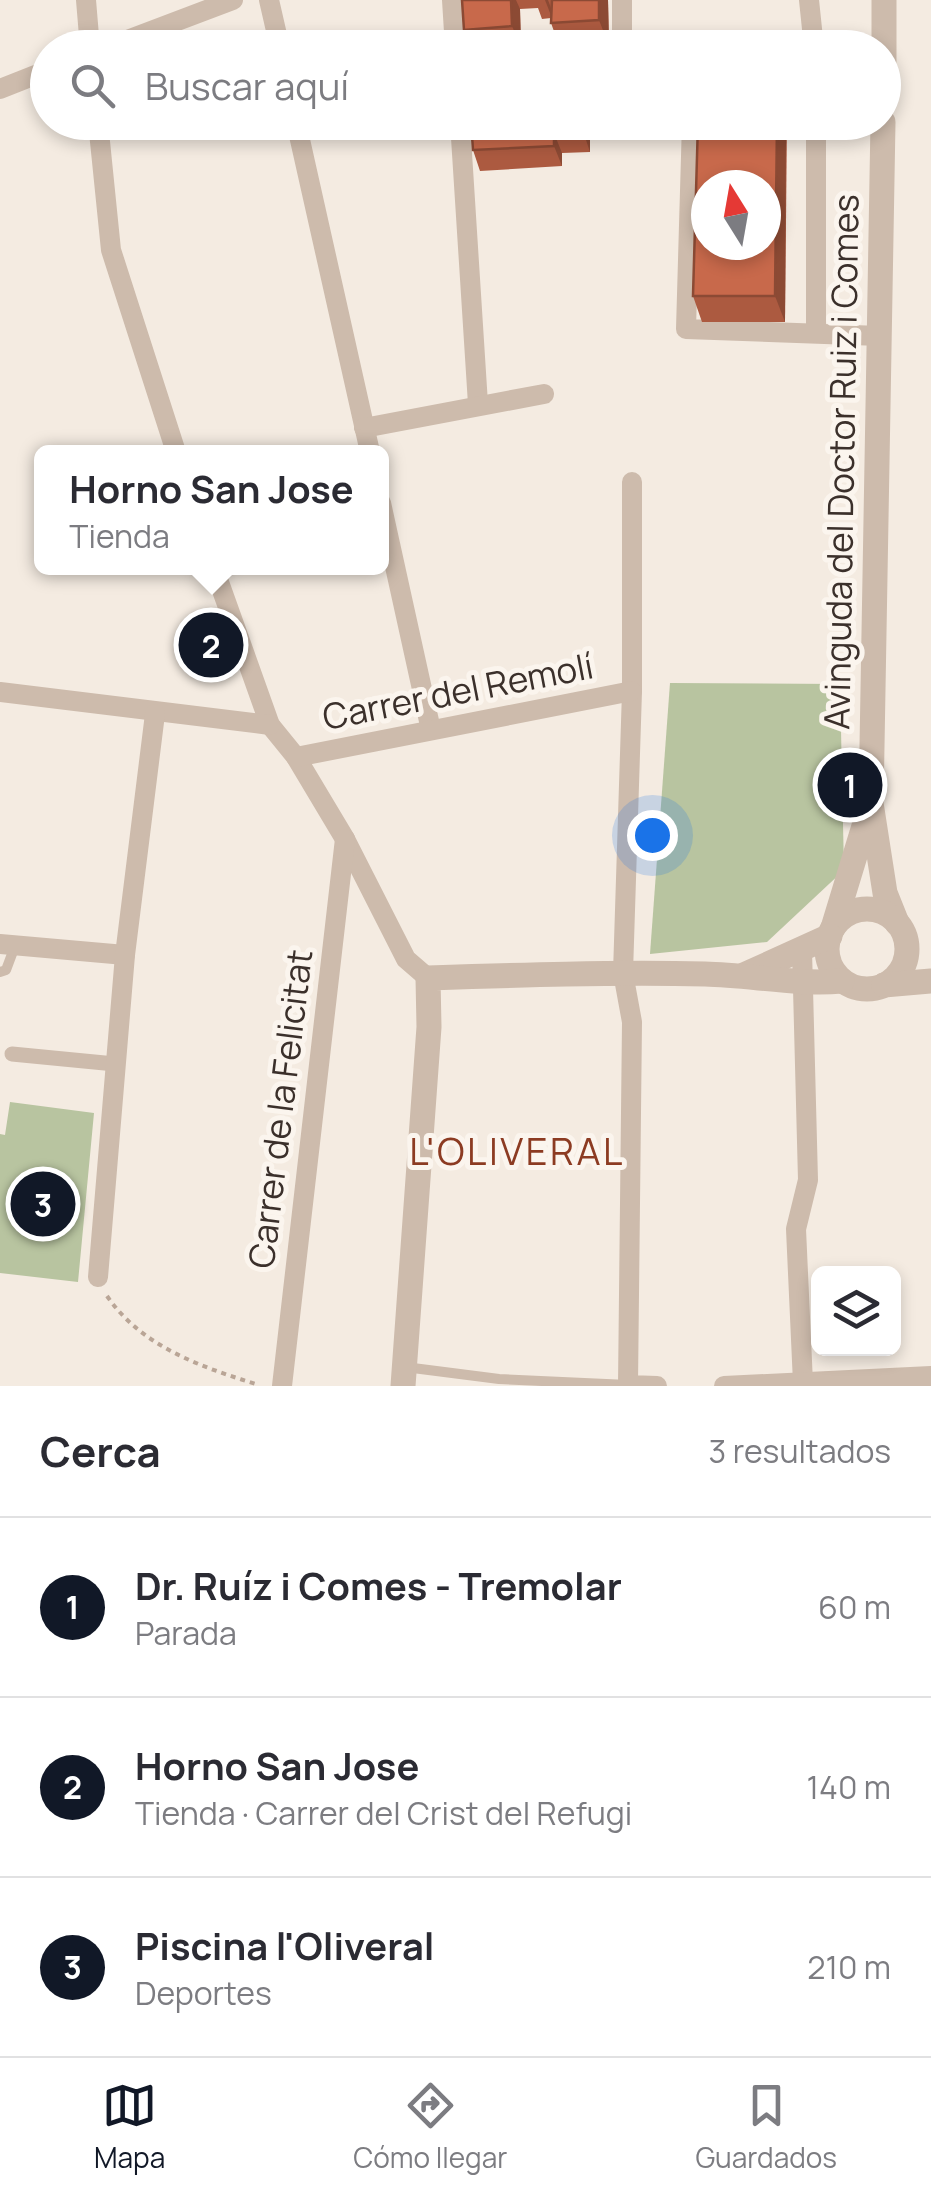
<!DOCTYPE html>
<html lang="es">
<head>
<meta charset="utf-8">
<style>
	body { margin:0; font-family:Manrope,sans-serif; background:#f2f2f3; color:#2b2b33 }
	.controls { position:absolute; right:30px; bottom:30px; display:grid; overflow:hidden; border-radius:15px; box-shadow:0 5px 15px #0003 }
	.controls button { width:90px; height:90px; display:grid; place-items:center; padding:0; border:0; border-bottom:2px solid #e1e1e2; background:#fff; color:#2b2b33; font:50px sans-serif }
	.compass { position:absolute; left:691px; top:170px; width:90px; height:90px; border-radius:50%; background:#fff; box-shadow:0 5px 15px #0003; rotate:349deg }
	.you { position:absolute; left:652px; top:835px; width:35px; height:35px; margin:-25px; border:8px solid #fff; border-radius:50%; background:#1a73e8; box-shadow:0 0 0 15px #1a73e833 }
	.badge { display:grid; place-items:center; width:65px; height:65px; border-radius:50%; background:#111827; color:#fff; font-size:32px; font-weight:700 }
	.pin { position:absolute; translate:-50% -50%; border:5px solid #fff; box-shadow:0 2px 10px #0006 }
	.popup { position:absolute; left:34px; top:445px; width:355px; height:130px; box-sizing:border-box; display:grid; place-content:center; border-radius:15px; background:#fff; filter:drop-shadow(0 2px 8px #0005); font-size:32px; white-space:nowrap; color:#7c7c81 }
	.popup b { font-size:38px; color:#2b2b33 }
	.popup::after { content:''; position:absolute; left:50%; top:100%; margin-left:-20px; border:20px solid transparent; border-top-color:#fff }
	.list { margin:0; padding:0; list-style:none }
	h2 { display:flex; justify-content:space-between; align-items:center; height:130px; margin:0; padding:0 40px; font-size:42px }
	h2 small { font-size:32px; font-weight:400; color:#7c7c81 }
	.list li { display:grid; grid-template-columns:65px 1fr auto; gap:30px; align-items:center; box-sizing:border-box; height:180px; padding:0 40px; border-top:2px solid #e1e1e2 }
	.list b { display:block; font-size:38px; white-space:nowrap }
	.list p { margin:0; font-size:32px; white-space:nowrap; color:#7c7c81 }
	.list em { font-size:32px; font-style:normal; color:#7c7c81 }
	.icon { flex:none; width:55px; height:55px; fill:none; stroke:currentColor; stroke-width:2; stroke-linecap:round; stroke-linejoin:round }
	.map { position:relative; flex:none; width:931px; height:1386px; overflow:hidden }
	.search { position:absolute; background:#fff; box-shadow:0 5px 15px #0003; left:30px; right:30px; top:30px; height:110px; display:flex; align-items:center; gap:25px; box-sizing:border-box; padding:0 35px; border-radius:55px; color:#7c7c81; font-size:38px }
	.sheet { height:670px; background:#fff }
	nav { display:flex; justify-content:space-around; align-items:center; box-sizing:border-box; height:140px; border-top:2px solid #e1e1e2; background:#fff; font-size:28px; color:#7c7c81 }
	nav a { display:grid; justify-items:center; gap:5px }
	nav .on { color:#111827 }
	.map>svg:first-child { display:block }
	.green { fill:#b8c4a0 }
	.lines { fill:none; stroke-linecap:round; stroke-linejoin:round }
	.path { stroke:#b9a596; stroke-width:4; stroke-dasharray:5 5; stroke-linecap:butt }
	.service { stroke:#cdbbac; stroke-width:10 }
	.pedestrian { stroke:#cdbbac; stroke-width:15 }
	.minor { stroke:#cdbbac; stroke-width:20 }
	.tertiary { stroke:#cdbbac; stroke-width:25 }
	.wall { fill:#ac5a40 }
	.shaded-wall { fill:#8c4a34 }
	.building { fill:#c8694b; stroke:#8c4a34; stroke-width:2.5; fill-rule:evenodd }
	.labels { text-anchor:middle; stroke-width:10; stroke-linejoin:round; paint-order:stroke }
	.street-label { font-size:35px; fill:#3b302b; stroke:#fbf5ee }
	.neighbourhood-label { font-size:38px; letter-spacing:2.5px; fill:#8c3b22; stroke:#fbf5ee }
</style>
</head>
<body>
<div class="map">
<svg width="931" height="1386" viewBox="0 0 931 1386">
	<rect width="100%" height="100%" fill="#f4ebe1"/>
	<g class="green">
		<path d="M670 683 840 684 844 870 767 942 650 954Z"/>
		<path d="M10 1102 94 1113 78 1282 0 1273V1134L5 1135Z"/>
	</g>
	<g class="lines">
		<path class="path" d="M107 1296C142 1347 201 1367 259 1385"/>
		<g class="service">
			<path d="M0 972 6 970 15 946"/>
			<path d="M405 1367 499 1379 628 1385"/>
		</g>
		<path class="pedestrian" d="M12 1054 115 1064"/>
		<g class="minor">
			<path d="M86 0 90 48"/>
			<path d="M269 0 280 48"/>
			<path d="M452 0 455 48"/>
			<path d="M622 0V35"/>
			<path d="M809 0 814 48"/>
			<path d="M106 48 233 0"/>
			<path d="M0 89 48 70"/>
			<path d="M98 122 111 250 176 452"/>
			<path d="M296 122 370 452"/>
			<path d="M460 122 478 404"/>
			<path d="M692 122 686 329 880 336"/>
			<path d="M816 333V122"/>
			<path d="M364 428 544 394"/>
			<path d="M632 482V691L623 973 632 1022 628 1385 657 1386"/>
			<path d="M381 503 431 730"/>
			<path d="M214 568 270 725 296 757 345 839 406 959 428 978"/>
			<path d="M0 692 270 725"/>
			<path d="M296 757 632 691"/>
			<path d="M0 944 125 955"/>
			<path d="M802 950 808 1180 796 1229 803 1383"/>
			<path d="M98 1277 125 955 155 714"/>
			<path d="M282 1386 345 839"/>
			<path d="M724 1386 931 1376"/>
		</g>
		<g class="tertiary">
			<path d="M884 61V0"/>
			<path d="M883 122 871 803 885 893 897 923"/>
			<circle cx="867" cy="949" r="40"/>
			<path d="M833 928 868 813"/>
			<path d="M744 975 830 936"/>
			<path d="M884 985 931 981"/>
			<path d="M403 1386 429 1027 428 978C520 975 612 972 705 974 751 975 796 985 842 981"/>
		</g>
	</g>
	<g class="wall">
		<path d="M462 0H608L609 46 560 48 551 23V18L542 19 538 8 520 9 521 48H470L464 30Z"/>
		<path d="M585 122 590 135V152L562 153V166L480 171 473 150Z"/>
		<path d="M698 122H787L785 322H702L693 296Z"/>
	</g>
	<g class="shaded-wall">
		<path d="M511 0H516L520 9 521 48 512 26Z"/>
		<path d="M545 0H548L551 8 552 18Z"/>
		<path d="M599 0H608L609 46 599 20Z"/>
		<path d="M583 122H585L590 135V152L583 131Z"/>
		<path d="M777 122H784L786 129 785 322 775 296Z"/>
		<path d="M554 133 562 153V166L554 146Z"/>
	</g>
	<g class="building">
		<path d="M462 0H511L512 26 464 30Z"/>
		<path d="M552 0H599V20L551 23Z"/>
		<path d="M471 122H583V131L554 133V146L473 150Z"/>
		<path d="M698 122H777L775 296H693ZM706 185H766V245H706Z"/>
	</g>
	<g class="labels">
		<g class="street-label">
			<text transform="translate(842 462) rotate(-89)" y="12">Avinguda del Doctor Ruiz i Comes</text>
			<text transform="translate(458 692) rotate(-11)" y="12">Carrer del Remolí</text>
			<text transform="translate(281 1109) rotate(-83)" y="12">Carrer de la Felicitat</text>
		</g>
		<g class="neighbourhood-label">
			<text x="517" y="1165">L'OLIVERAL</text>
		</g>
	</g>
</svg>
<div class="controls">
<button><svg class="icon" aria-label="layers" viewBox="0 0 24 24"><path d="M12 4l9 5-9 5-9-5zM3 14l9 5 9-5"/></svg></button>
</div>
<svg class="compass" viewBox="-18 -18 36 36"><path d="M0-13l5 13h-10z" fill="#e53935"/><path d="M0 13l5-13h-10z" fill="#7c7c81"/></svg>
<div class="you"></div>
<div class="pin badge" style="left:850px;top:785px">1</div>
<div class="pin badge" style="left:211px;top:645px">2</div>
<div class="popup"><b>Horno San Jose</b>Tienda</div>
<div class="pin badge" style="left:43px;top:1204px">3</div>
<div class="search"><svg class="icon" aria-label="search" viewBox="0 0 24 24"><circle cx="10" cy="10" r="6"/><path d="M15 15l6 6"/></svg>Buscar aquí</div>
</div>
<section class="sheet">
<h2>Cerca<small>3 resultados</small></h2>
<ul class="list">
<li><span class="badge">1</span><div><b>Dr. Ruíz i Comes - Tremolar</b><p>Parada</p></div><em>60 m</em></li>
<li><span class="badge">2</span><div><b>Horno San Jose</b><p>Tienda · Carrer del Crist del Refugi</p></div><em>140 m</em></li>
<li><span class="badge">3</span><div><b>Piscina l'Oliveral</b><p>Deportes</p></div><em>210 m</em></li>
</ul>
</section>
<nav>
<a class="on"><svg class="icon" aria-label="map" viewBox="0 0 24 24"><path d="M3 6l6-2 6 2 6-2v14l-6 2-6-2-6 2zM9 4v14M15 6v14"/></svg>Mapa</a>
<a><svg class="icon" aria-label="directions" viewBox="0 0 24 24"><path d="M12 3l9 9-9 9-9-9zM9 14v-3h6M13 9l2 2-2 2"/></svg>Cómo llegar</a>
<a><svg class="icon" aria-label="saved" viewBox="0 0 24 24"><path d="M7 4h10v16l-5-4-5 4z"/></svg>Guardados</a>
</nav>
</body>
</html>
